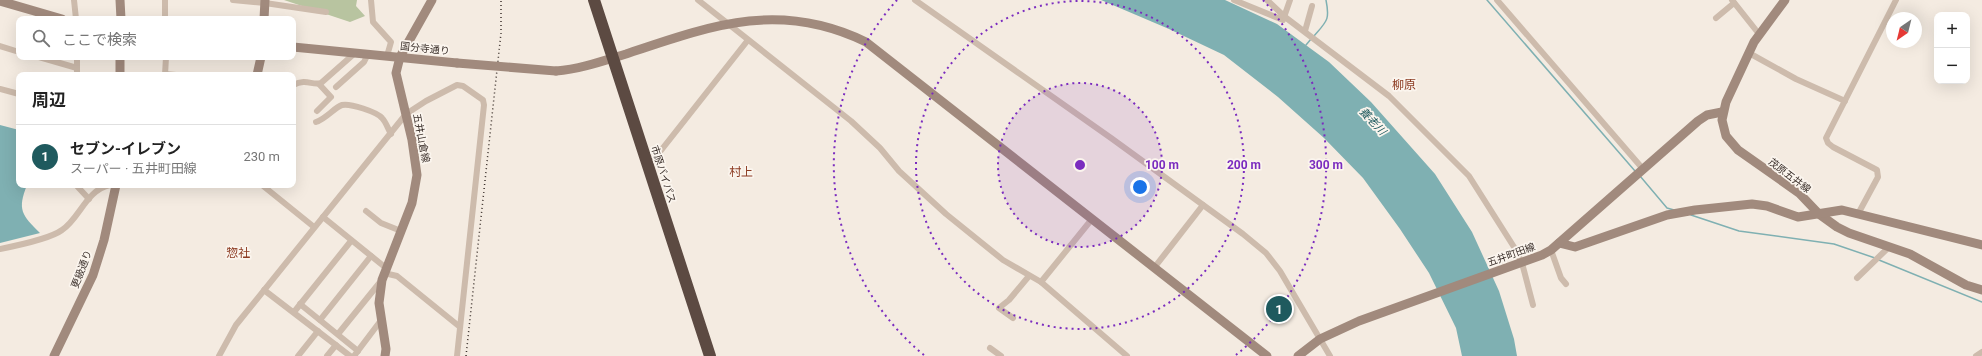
<!DOCTYPE html>
<html lang="ja">
<head>
<meta charset="utf-8">
<style>
	body { margin:0; font-family:Roboto,"Noto Sans JP",sans-serif; background:#f2f2f2; color:#222 }
	.controls { position:absolute; right:12px; top:12px; display:grid; overflow:hidden; border-radius:8px; box-shadow:0 4px 16px #0002 }
	.controls button { width:36px; height:36px; display:grid; place-items:center; padding:0; border:0; border-bottom:1px solid #e0e0e0; background:#fff; color:#222; font:20px sans-serif }
	.compass { position:absolute; left:1886px; top:12px; width:36px; height:36px; border-radius:50%; background:#fff; box-shadow:0 4px 16px #0002; rotate:215deg }
	.you { position:absolute; left:1140px; top:187px; width:14px; height:14px; margin:-10px; border:3px solid #fff; border-radius:50%; background:#1a73e8; box-shadow:0 0 0 6px #1a73e833 }
	.badge { display:grid; place-items:center; width:26px; height:26px; border-radius:50%; background:#1f5a5e; color:#fff; font-size:13px; font-weight:700 }
	.pin { position:absolute; translate:-50% -50%; border:2px solid #fff; box-shadow:0 1px 4px #0006 }
	.list { margin:0; padding:0; list-style:none }
	h2 { display:flex; justify-content:space-between; align-items:center; height:52px; margin:0; padding:0 16px; font-size:17px }
	h2 small { font-size:13px; font-weight:400; color:#767676 }
	.list li { display:grid; grid-template-columns:26px 1fr auto; gap:12px; align-items:center; box-sizing:border-box; height:64px; padding:0 16px; border-top:1px solid #e0e0e0 }
	.list b { display:block; font-size:15px; white-space:nowrap }
	.list p { margin:0; font-size:13px; white-space:nowrap; color:#767676 }
	.list em { font-size:13px; font-style:normal; color:#767676 }
	.icon { flex:none; width:22px; height:22px; fill:none; stroke:currentColor; stroke-width:2; stroke-linecap:round; stroke-linejoin:round }
	.map { position:relative; flex:none; width:1982px; height:356px; overflow:hidden }
	.search { position:absolute; background:#fff; box-shadow:0 4px 16px #0002; left:16px; top:16px; width:280px; height:44px; display:flex; align-items:center; gap:10px; box-sizing:border-box; padding:0 14px; border-radius:8px; color:#767676; font-size:15px }
	.panel { position:absolute; background:#fff; box-shadow:0 4px 16px #0002; left:16px; top:72px; width:280px; height:116px; border-radius:8px }
	.map>svg:first-child { display:block }
	.green { fill:#b8c4a0 }
	.water { fill:#7fb0b2 }
	.lines { fill:none; stroke-linecap:round; stroke-linejoin:round }
	.stream { stroke:#7fb0b2; stroke-width:1.5 }
	.street { stroke:#cdbbac; stroke-width:6 }
	.secondary { stroke:#a18a7d; stroke-width:9 }
	.highway { stroke:#5c4a42; stroke-width:12 }
	.rail { stroke:#3b302b; stroke-width:1.5; stroke-dasharray:1 3; stroke-linecap:butt }
	.secondary-bridge { stroke:#a18a7d; stroke-width:9 }
	.ring { fill:none; stroke:#7b2cbf; stroke-width:2; stroke-dasharray:2 4 }
	.labels { text-anchor:middle; stroke-width:3.5; stroke-linejoin:round; paint-order:stroke }
	.street-label { font-size:10px; fill:#3b302b; stroke:#fbf5ee }
	.water-label { font-size:11px; font-style:italic; fill:#1f5a5e; stroke:#fbf5ee }
	.quarter-label { font-size:12px; fill:#8c3b22; stroke:#fbf5ee }
	.centre { fill:#7b2cbf; stroke:#fbf5ee; stroke-width:2 }
	.ring-label { font-size:12px; text-anchor:middle; font-weight:bold; fill:#7b2cbf; stroke:#fbf5ee; stroke-width:3.5; stroke-linejoin:round; paint-order:stroke }
</style>
</head>
<body>
<div class="map">
<svg width="1982" height="356" viewBox="0 0 1982 356">
	<rect width="100%" height="100%" fill="#f4ebe1"/>
	<path class="green" d="M284 0H357L356 6 365 16 350 22Z"/>
	<g class="water">
		<path d="M1101 0H1225L1277 24 1329 62 1371 102 1435 174 1472 232 1499 291 1514 339 1517 356H1462L1456 328 1429 273 1400 229 1363 178 1324 138 1278 97 1224 55 1169 29Z"/>
		<path d="M0 125 19 130V185H27C17 210 22 215 40 233L0 243Z"/>
	</g>
	<g class="lines">
		<g class="stream">
			<path d="M1487 0 1635 171"/>
			<path d="M1314 36C1327 21 1330 20 1326 0"/>
			<path d="M1306 45 1311 39"/>
			<path d="M1640 176 1667 208 1674 210"/>
			<path d="M1691 215 1739 231 1834 244 1875 258"/>
			<path d="M1879 260 1982 302"/>
		</g>
		<g class="street">
			<path d="M74 0 76 19"/>
			<path d="M165 0V19"/>
			<path d="M233 0 265 3 326 12"/>
			<path d="M371 0 373 22 391 42 387 56"/>
			<path d="M698 0 851 121 880 148 899 171 946 214 1003 260 1041 282 1127 356"/>
			<path d="M915 0 1111 138 1243 234 1266 253 1280 271 1330 356"/>
			<path d="M1234 0 1283 20 1290 0"/>
			<path d="M1267 0 1285 17 1389 96 1469 176 1514 247 1522 263 1533 305"/>
			<path d="M1497 0 1643 169"/>
			<path d="M1732 0 1759 34"/>
			<path d="M1716 18 1734 3"/>
			<path d="M1305 31 1312 6"/>
			<path d="M0 46 19 52"/>
			<path d="M1749 53 1796 79 1845 101"/>
			<path d="M39 57 77 68"/>
			<path d="M165 74 176 75"/>
			<path d="M77 75V57"/>
			<path d="M165 75 166 57"/>
			<path d="M293 85C307 78 312 86 321 83L355 53"/>
			<path d="M336 87 364 62 368 54"/>
			<path d="M0 89 19 94"/>
			<path d="M317 111 331 97 319 84"/>
			<path d="M316 122C326 119 335 107 342 105 350 103 377 112 382 118 386 122 388 129 391 134"/>
			<path d="M655 158 748 40"/>
			<path d="M76 185 89 199"/>
			<path d="M262 185 314 227"/>
			<path d="M366 211 381 223 401 231"/>
			<path d="M1858 214 1878 177 1877 170 1833 147 1828 143 1826 138 1896 0"/>
			<path d="M323 217 386 268"/>
			<path d="M0 249C15 246 50 239 62 230 80 218 86 190 110 185"/>
			<path d="M1551 250 1561 278 1566 284"/>
			<path d="M1154 268 1203 205"/>
			<path d="M384 273 397 276 460 327"/>
			<path d="M1857 278 1889 247"/>
			<path d="M1041 282 1092 219"/>
			<path d="M264 290 350 356"/>
			<path d="M300 304 358 351"/>
			<path d="M294 312 351 241"/>
			<path d="M1013 318 999 308 1009 300 1029 276"/>
			<path d="M320 320 371 256"/>
			<path d="M338 334 381 281"/>
			<path d="M990 348 1001 356"/>
			<path d="M219 356 236 325 406 114 426 101 457 85 463 86 483 100 484 105 457 356"/>
			<path d="M298 356 318 331"/>
			<path d="M327 356 336 345"/>
			<path d="M354 356 382 319"/>
			<path d="M1976 356 1982 352"/>
		</g>
		<g class="secondary">
			<path d="M120 0 121 19"/>
			<path d="M1785 0 1754 42 1726 102 1722 120 1726 136 1738 150 1799 193 1819 214 1837 227 1849 233 1910 254 1966 285 1982 290"/>
			<path d="M0 1 62 19"/>
			<path d="M264 19 265 0"/>
			<path d="M293 47 457 63"/>
			<path d="M556 71C580 69 603 61 626 54 712 25 780 0 866 42L1267 356"/>
			<path d="M120 75V57"/>
			<path d="M257 75 261 57"/>
			<path d="M1559 243 1575 247 1667 215 1695 210 1752 204 1767 206 1798 217 1842 210 1982 245"/>
			<path d="M54 356 93 275 104 240 116 185"/>
			<path d="M385 356 386 349 379 303 382 280 412 203 417 175 412 140 396 73 400 57 432 0"/>
			<path d="M1298 356 1320 339 1359 321 1542 255 1551 250 1698 121 1707 115 1722 112"/>
		</g>
		<path class="highway" d="M594 0 710 356"/>
		<path class="rail" d="M466 356 501 33V0"/>
		<path class="secondary-bridge" d="M457 63 556 71"/>
	</g>
	<circle cx="1080" cy="165" r="82" fill="#7b2cbf" fill-opacity=".12"/>
	<g class="ring">
		<circle cx="1080" cy="165" r="82"/>
		<circle cx="1080" cy="165" r="164"/>
		<path d="M924 355A246 246 0 0 1 897 0M1263 0A246 246 0 0 1 1236 355"/>
	</g>
	<g class="labels">
		<g class="street-label">
			<text transform="translate(425 48) rotate(6)" y="4">国分寺通り</text>
			<text transform="translate(422 138) rotate(79)" y="4">五井山倉線</text>
			<text transform="translate(664 174) rotate(72)" y="4">市原バイパス</text>
			<text transform="translate(1790 175) rotate(37)" y="4">茂原五井線</text>
			<text transform="translate(1511 254) rotate(-20)" y="4">五井町田線</text>
			<text transform="translate(81 269) rotate(-69)" y="4">更級通り</text>
		</g>
		<g class="water-label">
			<text transform="translate(1373 121) rotate(47)" y="4">養老川</text>
		</g>
		<g class="quarter-label">
			<text x="1404" y="89">柳原</text>
			<text x="741" y="176">村上</text>
			<text x="238" y="257">惣社</text>
		</g>
	</g>
	<circle cx="1080" cy="165" r="6" class="centre"/>
	<g class="ring-label">
		<text x="1162" y="169">100 m</text>
		<text x="1244" y="169">200 m</text>
		<text x="1326" y="169">300 m</text>
	</g>
</svg>
<div class="controls">
<button>+</button>
<button>−</button>
</div>
<svg class="compass" viewBox="-18 -18 36 36"><path d="M0-13l5 13h-10z" fill="#e53935"/><path d="M0 13l5-13h-10z" fill="#767676"/></svg>
<div class="you"></div>
<div class="pin badge" style="left:1279px;top:309px">1</div>
<div class="search"><svg class="icon" aria-label="search" viewBox="0 0 24 24"><circle cx="10" cy="10" r="6"/><path d="M15 15l6 6"/></svg>ここで検索</div>
<section class="panel">
<h2>周辺<small></small></h2>
<ul class="list">
<li><span class="badge">1</span><div><b>セブン-イレブン</b><p>スーパー · 五井町田線</p></div><em>230 m</em></li>
</ul>
</section>
</div>
</body>
</html>
